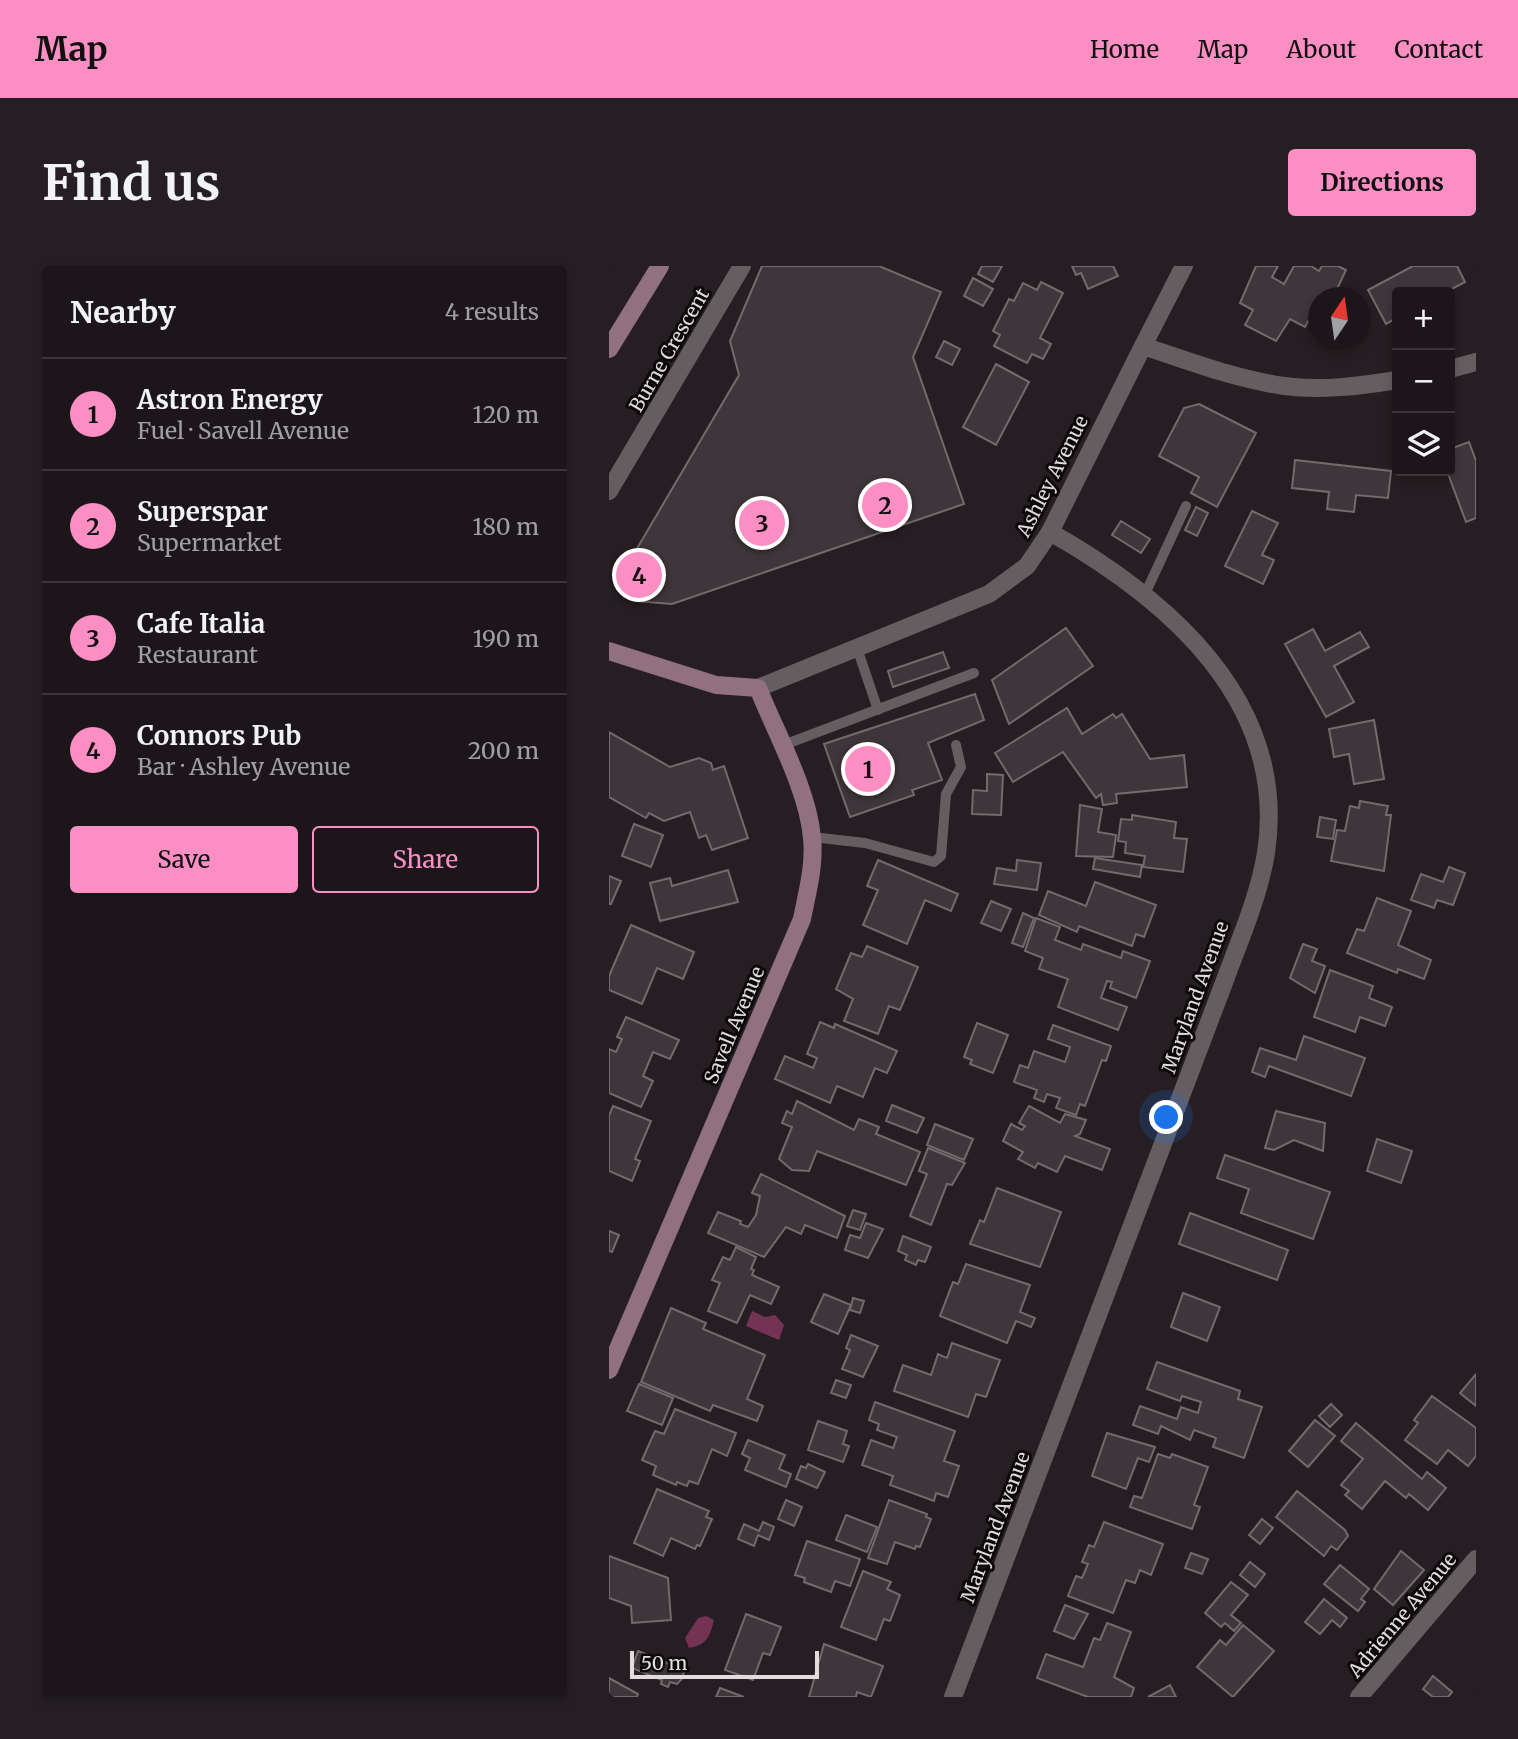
<!DOCTYPE html>
<html lang="en">
<head>
<meta charset="utf-8">
<style>
	body { margin:0; font-family:Merriweather,serif; background:#251f23; color:#f1f3f6 }
	.controls { position:absolute; right:21px; top:21px; display:grid; overflow:hidden; border-radius:7px; box-shadow:0 4px 10px #0003 }
	.controls button { width:63px; height:63px; display:grid; place-items:center; padding:0; border:0; border-bottom:2px solid #3a3539; background:#1c161a; color:#f1f3f6; font:35px sans-serif }
	.compass { position:absolute; left:699px; top:21px; width:63px; height:63px; border-radius:50%; background:#1c161a; box-shadow:0 4px 10px #0003; rotate:13deg }
	.scale { position:absolute; left:21px; bottom:18px; width:189px; box-sizing:border-box; padding-left:7px; border:4px solid #e1dcde; border-top:0; font-size:19px; line-height:24px; white-space:nowrap; color:#e1dcde; -webkit-text-stroke:5px #0d090b; paint-order:stroke }
	.you { position:absolute; left:558px; top:852px; width:24px; height:24px; margin:-18px; border:5px solid #fff; border-radius:50%; background:#1a73e8; box-shadow:0 0 0 10px #1a73e833 }
	.badge { display:grid; place-items:center; width:46px; height:46px; border-radius:50%; background:#fb8fc4; color:#111; font-size:23px; font-weight:700 }
	.pin { position:absolute; translate:-50% -50%; border:4px solid #fff; box-shadow:0 2px 7px #0006 }
	.list { margin:0; padding:0; list-style:none }
	h2 { display:flex; justify-content:space-between; align-items:center; height:91px; margin:0; padding:0 28px; font-size:30px }
	h2 small { font-size:23px; font-weight:400; color:#a09fa2 }
	.list li { display:grid; grid-template-columns:46px 1fr auto; gap:21px; align-items:center; box-sizing:border-box; height:112px; padding:0 28px; border-top:2px solid #3a3539 }
	.list b { display:block; font-size:26px; white-space:nowrap }
	.list p { margin:0; font-size:23px; white-space:nowrap; color:#a09fa2 }
	.list em { font-size:23px; font-style:normal; color:#a09fa2 }
	.actions { display:flex; gap:14px; padding:21px 28px }
	.actions a { flex:1; padding:16px 0; border:2px solid #fb8fc4; border-radius:7px; text-align:center; font-size:24px; color:#fb8fc4 }
	.actions .main { background:#fb8fc4; color:#111 }
	.icon { flex:none; width:38px; height:38px; fill:none; stroke:currentColor; stroke-width:2; stroke-linecap:round; stroke-linejoin:round }
	.map { position:relative; flex:none; width:867px; height:1431px; overflow:hidden; border-radius:7px }
	header { display:flex; align-items:center; gap:42px; box-sizing:border-box; height:98px; padding:0 35px; background:#fb8fc4; color:#111 }
	header strong { font-size:33px }
	nav { display:flex; gap:38px; margin-inline-start:auto; font-size:24px }
	.intro { display:flex; align-items:center; justify-content:space-between; box-sizing:border-box; height:168px; padding:0 42px }
	h1 { margin:0; font-size:49px }
	.button { padding:18px 32px; border-radius:7px; background:#fb8fc4; color:#111; font-size:24px; font-weight:700 }
	main { display:flex; gap:42px; padding:0 42px }
	aside { flex:1; background:#1c161a; border-radius:7px; box-shadow:0 4px 10px #0003 }
	.map>svg:first-child { display:block }
	.water { fill:#743254 }
	.building { fill:#3e363a; stroke:#736a6e; stroke-width:2 }
	.lines { fill:none; stroke-linecap:round; stroke-linejoin:round }
	.lane { stroke:#665d61; stroke-width:10 }
	.street { stroke:#665d61; stroke-width:18 }
	.secondary { stroke:#917180; stroke-width:18 }
	.labels { text-anchor:middle; stroke-width:6; stroke-linejoin:round; paint-order:stroke }
	.street-label { font-size:19px; fill:#e1dcde; stroke:#0d090b }
</style>
</head>
<body>
<header>
<strong>Map</strong>
<nav><a>Home</a><a>Map</a><a>About</a><a>Contact</a></nav>
</header>
<div class="intro"><h1>Find us</h1><a class="button">Directions</a></div>
<main>
<aside>
<h2>Nearby<small>4 results</small></h2>
<ul class="list">
<li><span class="badge">1</span><div><b>Astron Energy</b><p>Fuel · Savell Avenue</p></div><em>120 m</em></li>
<li><span class="badge">2</span><div><b>Superspar</b><p>Supermarket</p></div><em>180 m</em></li>
<li><span class="badge">3</span><div><b>Cafe Italia</b><p>Restaurant</p></div><em>190 m</em></li>
<li><span class="badge">4</span><div><b>Connors Pub</b><p>Bar · Ashley Avenue</p></div><em>200 m</em></li>
</ul>
<div class="actions"><a class="main">Save</a><a>Share</a></div>
</aside>
<div class="map">
<svg width="867" height="1431" viewBox="0 0 867 1431">
	<rect width="100%" height="100%" fill="#261e22"/>
	<g class="water">
		<path d="M143 1045 156 1051 166 1049 175 1059 170 1074 137 1060Z"/>
		<path d="M97 1350 105 1354C101 1370 98 1379 80 1382L76 1372 89 1352Z"/>
	</g>
	<g class="building">
		<path d="M153 0H270L332 26 304 91 355 238 63 338 27 335 13 308 130 109 121 75Z"/>
		<path d="M373 0H393L384 16 369 8Z"/>
		<path d="M463 0H504L509 10 479 23 472 7 467 9Z"/>
		<path d="M647 0H669L663 11 675 18 685 0H702L710 5 713 0H729L737 4 727 25 733 28 731 32H710V45L706 43 696 61 681 53 667 75 636 59 644 44 631 37Z"/>
		<path d="M804 0H848L856 16 837 26H788V52L777 58 759 24Z"/>
		<path d="M364 12 384 23 374 40 355 30Z"/>
		<path d="M432 16 454 27 431 72 442 78 434 93 423 88 418 97 385 80 391 69 384 65 400 33 405 35 414 17 428 24Z"/>
		<path d="M335 75 351 83 343 99 327 91Z"/>
		<path d="M387 98 420 116 387 179 354 161Z"/>
		<path d="M590 138 647 167 608 241 582 227 590 211 550 190 575 142Z"/>
		<path d="M860 176 867 195V252L857 256 838 205H841V183Z"/>
		<path d="M686 194 782 205 779 232 747 229 745 246 718 243 720 226 683 222Z"/>
		<path d="M587 241 599 247 588 270 576 264Z"/>
		<path d="M643 245 669 257 653 289 665 294 654 318 616 300Z"/>
		<path d="M512 255 541 273 532 287 503 269Z"/>
		<path d="M457 362 484 400 400 458 383 414Z"/>
		<path d="M704 363 716 385 751 366 760 381 725 400 745 436 717 451 676 378Z"/>
		<path d="M334 386 340 402 284 421 279 405Z"/>
		<path d="M366 428 375 454 319 477 333 514 303 524 305 529 241 551 215 478Z"/>
		<path d="M458 442 473 468 504 448 507 452 513 448 541 493 575 489 578 521 507 528 508 537 494 539 492 528 487 532 454 486 404 516 386 487Z"/>
		<path d="M765 454 775 513 745 518 740 488 725 491 720 463Z"/>
		<path d="M0 466 61 501 90 492 102 497 104 504 115 500 139 572 103 584 97 569 90 572 81 546 55 555 40 547 37 552 0 531Z"/>
		<path d="M378 508 394 509 392 549 363 548 364 524 378 525Z"/>
		<path d="M751 535 779 540 777 549H782L775 605 722 595 728 564 736 565 741 540 750 542Z"/>
		<path d="M471 539 493 543 489 566 507 569 504 591 467 590Z"/>
		<path d="M523 549 567 556 565 572 578 573 574 606 534 601 536 590 516 587 517 576 509 575 512 553 523 554Z"/>
		<path d="M711 551 727 554 724 573 708 571Z"/>
		<path d="M25 558 54 569 42 601 13 590Z"/>
		<path d="M486 592 533 599 531 611 484 603Z"/>
		<path d="M269 594 349 628 342 645 316 634 298 678 254 659 269 624 258 620Z"/>
		<path d="M408 594 432 597 428 624 385 618 388 602 407 605Z"/>
		<path d="M840 601 856 607 844 639 828 634 825 642 802 634 812 608 834 616Z"/>
		<path d="M119 604 129 636 51 655 41 617 61 612 63 620Z"/>
		<path d="M0 610 12 615 2 638H0Z"/>
		<path d="M486 616 547 639 535 671 527 668 523 680 470 660 468 666 430 649 439 625 477 640Z"/>
		<path d="M768 632 802 645 789 679 822 694 815 713 789 703 788 707 738 687 748 663 755 665Z"/>
		<path d="M382 635 402 643 392 665 372 657Z"/>
		<path d="M414 647 425 652 414 681 403 677Z"/>
		<path d="M427 652 451 661 446 674 472 684 474 678 512 692 514 685 541 695 527 732 501 722 503 716 498 715 492 732 518 741 509 764 449 741 459 713 430 703 434 692 416 685Z"/>
		<path d="M22 659 85 686 74 713 48 702 33 738 0 724V710Z"/>
		<path d="M694 678 708 683 703 695 716 700 706 727 681 712Z"/>
		<path d="M258 680 309 701 291 744 280 740 269 768 235 755 244 733 227 723 242 687 253 691Z"/>
		<path d="M721 704 764 720 760 732 783 741 776 760 751 751 746 766 705 751Z"/>
		<path d="M17 751 70 774 61 793 44 786 34 810 44 815 32 841 0 827V783L7 786 13 773 8 771Z"/>
		<path d="M211 756 225 762 226 758 288 785 278 807 266 802 254 831 228 820 221 837 166 813 176 790 204 802 208 792 198 788Z"/>
		<path d="M368 757 399 769 384 807 361 798 363 794 355 791Z"/>
		<path d="M444 759 502 780 497 795 493 794 476 840 471 838 467 849 447 842 451 832 438 828 435 836 425 832 428 824 405 816 411 799 419 802 425 785 456 796 461 781 439 773Z"/>
		<path d="M695 770 756 792 742 830 660 800 656 811 643 806 651 782 687 794Z"/>
		<path d="M188 835 245 864 250 853 270 861 267 868 311 886 297 919 208 885 200 905 183 904 170 893 183 861 173 857 178 845 183 848Z"/>
		<path d="M283 839 315 852 308 867 277 855Z"/>
		<path d="M4 840 42 855 26 893 31 895 23 915 0 905V850Z"/>
		<path d="M420 840 451 857 456 848 477 854 471 868 466 870 501 883 493 904 456 890 448 906 429 897 426 902 409 893 414 886 394 875 402 858 413 864 416 860 410 857Z"/>
		<path d="M667 845 716 857 714 885 685 874 665 884 656 882Z"/>
		<path d="M326 858 364 873 355 894 318 879Z"/>
		<path d="M768 873 803 885 792 917 758 905Z"/>
		<path d="M319 882 356 897 343 919 338 918 322 959 301 950 318 908 310 905Z"/>
		<path d="M616 889 721 926 704 973 632 947 640 923 608 912Z"/>
		<path d="M152 908 236 950 228 972 196 959 192 968 177 961 155 991 99 967 109 946 132 955 131 958 139 961 147 949 151 930 143 927Z"/>
		<path d="M388 922 452 946 431 1001 361 978 371 954 375 956Z"/>
		<path d="M244 944 257 948 251 964 238 960Z"/>
		<path d="M581 947 679 984 668 1014 570 978Z"/>
		<path d="M257 957 274 963 259 992 236 984 241 969 251 972Z"/>
		<path d="M0 965 10 969 3 986 0 985Z"/>
		<path d="M294 970 322 981 316 996 309 994 307 999 296 994 298 989 289 985Z"/>
		<path d="M127 981 147 991 142 1003 145 1004 143 1009 170 1021 162 1038 141 1029 128 1057 99 1045 111 1017 103 1014 114 991 121 994Z"/>
		<path d="M357 998 421 1019 411 1046 426 1052 422 1061 407 1055 398 1077 331 1050 344 1016 349 1018Z"/>
		<path d="M574 1027 611 1041 598 1075 562 1061Z"/>
		<path d="M215 1028 242 1039 229 1068 202 1056Z"/>
		<path d="M244 1032 255 1035 251 1047 241 1044Z"/>
		<path d="M62 1042 97 1057 94 1063 156 1089 138 1133 154 1140 148 1155 104 1139 101 1145 32 1116Z"/>
		<path d="M242 1069 269 1080 254 1111 233 1103 241 1084 237 1082Z"/>
		<path d="M343 1077 391 1094 377 1131 367 1128 359 1151 285 1125 294 1099 322 1109 329 1088 338 1092Z"/>
		<path d="M548 1096 631 1125 629 1133 653 1141 635 1192 604 1181 607 1172 585 1164 581 1174 552 1160 549 1168 524 1159 531 1140 568 1153 572 1141 589 1147 592 1136 573 1130 571 1135 538 1123Z"/>
		<path d="M867 1108V1140L851 1127Z"/>
		<path d="M227 1114 242 1119 237 1132 222 1127Z"/>
		<path d="M30 1118 64 1132 53 1159 18 1145Z"/>
		<path d="M823 1130 867 1162V1190L859 1200 839 1184 828 1198 796 1174 809 1157 805 1154Z"/>
		<path d="M266 1136 346 1165 335 1195 350 1200 339 1231 327 1227 325 1235 281 1219 284 1210 253 1199 262 1174 284 1182 288 1171 268 1164 270 1158 260 1154Z"/>
		<path d="M722 1138 733 1149 721 1161 710 1150Z"/>
		<path d="M66 1143 127 1167 118 1190 103 1183 89 1218 80 1215 78 1220 68 1216 67 1219 44 1209 47 1200 33 1194 46 1165 55 1168Z"/>
		<path d="M706 1154 726 1170 699 1201 680 1185Z"/>
		<path d="M209 1155 238 1165 234 1178 240 1180 234 1196 199 1184Z"/>
		<path d="M747 1157 813 1213 818 1206 837 1222 819 1244 800 1228 797 1232 776 1215 753 1243 736 1229 740 1225 732 1219 754 1193 732 1175Z"/>
		<path d="M498 1167 546 1181 540 1196 529 1192 517 1223 483 1210Z"/>
		<path d="M139 1174 176 1189 170 1203 182 1208 177 1221 136 1204 141 1192 133 1188Z"/>
		<path d="M549 1188 561 1192 563 1188 599 1201 585 1239 591 1241 583 1263 521 1241 525 1230 533 1232Z"/>
		<path d="M199 1198 216 1206 208 1222 187 1213 192 1200 197 1202Z"/>
		<path d="M48 1223 100 1245 97 1251 103 1253 91 1280 88 1279 86 1283 62 1272 54 1290 25 1277Z"/>
		<path d="M688 1225 736 1264 739 1270 728 1284 722 1280 715 1290 667 1251Z"/>
		<path d="M177 1234 193 1241 185 1260 169 1253Z"/>
		<path d="M280 1234 318 1248 317 1251 322 1253 311 1281 307 1280 306 1283 286 1276 278 1298 259 1292Z"/>
		<path d="M237 1249 268 1261 258 1286 227 1274Z"/>
		<path d="M653 1253 664 1262 651 1278 640 1269Z"/>
		<path d="M154 1256 165 1261 160 1274 149 1269 145 1280 129 1273 135 1258 150 1265Z"/>
		<path d="M495 1256 554 1278 542 1309 531 1304 526 1317 517 1314 504 1347 459 1330 467 1310 473 1312 479 1298 473 1296 480 1279 485 1281Z"/>
		<path d="M198 1275 251 1293 241 1320 226 1315 222 1326 195 1316 196 1312 186 1309Z"/>
		<path d="M792 1285 815 1304 784 1339 765 1323Z"/>
		<path d="M582 1287 599 1293 593 1308 576 1302Z"/>
		<path d="M0 1290 59 1312 62 1354 23 1357 22 1340 0 1332Z"/>
		<path d="M641 1296 656 1308 646 1321 631 1309Z"/>
		<path d="M731 1299 760 1323 752 1333 756 1336 749 1345 715 1318Z"/>
		<path d="M254 1305 282 1316 278 1323 291 1329 281 1355 275 1353 267 1374 232 1361Z"/>
		<path d="M622 1316 639 1329 622 1349 632 1357 625 1365 616 1357 612 1361 596 1347Z"/>
		<path d="M715 1333 738 1352 731 1361 723 1354 711 1368 696 1356Z"/>
		<path d="M456 1339 479 1348 465 1373 445 1365Z"/>
		<path d="M137 1348 172 1361 161 1389 154 1387 144 1414 116 1404Z"/>
		<path d="M498 1357 522 1366 505 1411 525 1422 522 1431H479L428 1412 437 1388 474 1401 485 1372 491 1374Z"/>
		<path d="M634 1359 665 1385 624 1431 588 1401 611 1374 617 1379Z"/>
		<path d="M215 1378 274 1400 262 1431 248 1426 247 1431H200Z"/>
		<path d="M29 1385 68 1401 75 1406 72 1414 68 1418 61 1416 59 1421 52 1418 53 1414 23 1402Z"/>
		<path d="M824 1410 843 1426 839 1431H824L814 1423Z"/>
		<path d="M0 1412 29 1428 28 1431H0Z"/>
		<path d="M561 1419 567 1431H539Z"/>
		<path d="M111 1422 135 1431H107Z"/>
	</g>
	<g class="lines">
		<g class="lane">
			<path d="M536 328 577 240"/>
			<path d="M248 382 269 444"/>
			<path d="M172 480 365 407"/>
			<path d="M203 571 256 577 325 596 332 590 337 528 352 501 347 479"/>
		</g>
		<g class="street">
			<path d="M534 80 575 0"/>
			<path d="M841 103 867 96"/>
			<path d="M0 225 133 0"/>
			<path d="M149 422 380 328 418 300 441 266 534 80C580 95 626 113 675 120 712 125 751 120 788 114"/>
			<path d="M344 1431 616 714C631 673 650 630 657 587 680 435 559 333 441 266"/>
			<path d="M750 1431 867 1293"/>
		</g>
		<g class="secondary">
			<path d="M0 83 51 0"/>
			<path d="M0 385 107 419 149 422C167 467 199 524 203 572 206 599 198 627 193 653L0 1104"/>
		</g>
	</g>
	<g class="labels">
		<g class="street-label">
			<text transform="translate(60 84) rotate(-60)" y="7">Burne Crescent</text>
			<text transform="translate(443 210) rotate(-63)" y="7">Ashley Avenue</text>
			<text transform="translate(586 731) rotate(-70)" y="7">Maryland Avenue</text>
			<text transform="translate(125 759) rotate(-67)" y="7">Savell Avenue</text>
			<text transform="translate(386 1261) rotate(-69)" y="7">Maryland Avenue</text>
			<text transform="translate(793 1349) rotate(-50)" y="7">Adrienne Avenue</text>
		</g>
	</g>
</svg>
<div class="controls">
<button>+</button>
<button>−</button>
<button><svg class="icon" aria-label="layers" viewBox="0 0 24 24"><path d="M12 4l9 5-9 5-9-5zM3 14l9 5 9-5"/></svg></button>
</div>
<svg class="compass" viewBox="-18 -18 36 36"><path d="M0-13l5 13h-10z" fill="#e53935"/><path d="M0 13l5-13h-10z" fill="#a09fa2"/></svg>
<div class="scale">50 m</div>
<div class="you"></div>
<div class="pin badge" style="left:259px;top:503px">1</div>
<div class="pin badge" style="left:276px;top:239px">2</div>
<div class="pin badge" style="left:153px;top:257px">3</div>
<div class="pin badge" style="left:30px;top:309px">4</div>
</div>
</main>
</body>
</html>
